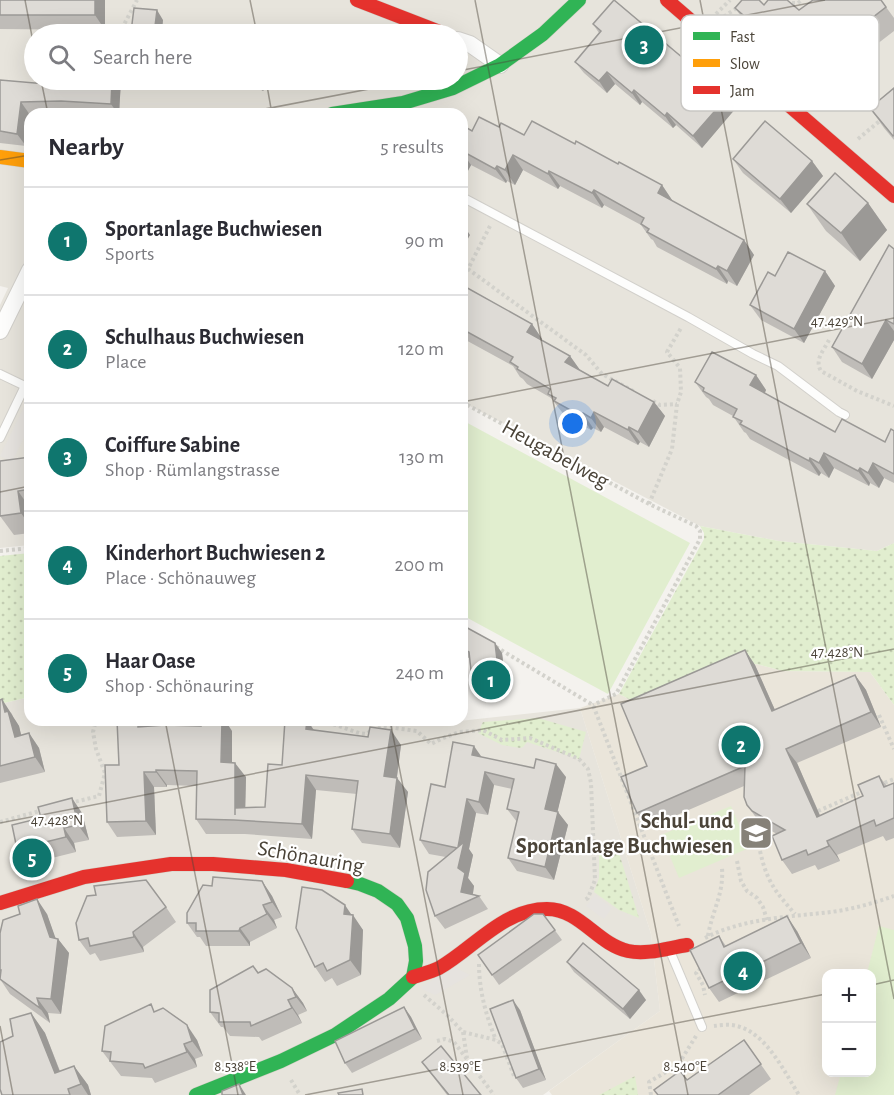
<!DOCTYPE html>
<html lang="en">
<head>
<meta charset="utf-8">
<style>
	body { margin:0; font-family:"Alegreya Sans",sans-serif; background:#f7f7f7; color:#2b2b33 }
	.controls { position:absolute; right:18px; bottom:18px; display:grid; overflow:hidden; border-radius:12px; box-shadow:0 6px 24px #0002 }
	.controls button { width:54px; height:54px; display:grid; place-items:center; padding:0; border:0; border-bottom:2px solid #e1e1e2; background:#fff; color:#2b2b33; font:30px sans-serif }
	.you { position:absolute; left:573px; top:424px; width:21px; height:21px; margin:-15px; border:4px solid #fff; border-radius:50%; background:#1a73e8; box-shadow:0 0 0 9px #1a73e833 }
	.badge { display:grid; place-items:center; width:39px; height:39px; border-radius:50%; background:#0f766e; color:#fff; font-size:20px; font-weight:700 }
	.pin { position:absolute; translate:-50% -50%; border:3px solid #fff; box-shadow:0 2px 6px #0006 }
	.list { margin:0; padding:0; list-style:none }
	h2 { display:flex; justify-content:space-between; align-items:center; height:78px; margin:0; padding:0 24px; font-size:26px }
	h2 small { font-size:20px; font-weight:400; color:#7c7c81 }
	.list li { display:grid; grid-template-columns:39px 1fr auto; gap:18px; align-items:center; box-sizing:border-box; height:108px; padding:0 24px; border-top:2px solid #e1e1e2 }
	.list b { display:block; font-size:22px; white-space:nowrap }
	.list p { margin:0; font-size:20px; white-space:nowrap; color:#7c7c81 }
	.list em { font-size:20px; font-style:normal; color:#7c7c81 }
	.icon { flex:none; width:33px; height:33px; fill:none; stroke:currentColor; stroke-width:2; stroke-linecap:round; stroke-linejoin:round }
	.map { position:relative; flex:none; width:894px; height:1095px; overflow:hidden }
	.search { position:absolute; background:#fff; box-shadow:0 6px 24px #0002; left:24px; top:24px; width:444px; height:66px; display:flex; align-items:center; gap:15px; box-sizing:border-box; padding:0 21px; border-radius:33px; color:#7c7c81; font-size:22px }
	.panel { position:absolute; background:#fff; box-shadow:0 6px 24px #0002; left:24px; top:108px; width:444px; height:618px; border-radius:18px }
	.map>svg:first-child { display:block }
	.residential { fill:#e7e4dc; fill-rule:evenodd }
	.education { fill:#eae5da; fill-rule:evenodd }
	.grass { fill:url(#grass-dots) }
	.pitch { fill:#e1eecf }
	.parking { fill:#e6e3df }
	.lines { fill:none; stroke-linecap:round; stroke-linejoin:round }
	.lane-casing { stroke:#d2d0cb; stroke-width:10 }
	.street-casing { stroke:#d2d0cb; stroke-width:18 }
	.fast-casing { stroke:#d3cfc5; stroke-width:15 }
	.slow-casing { stroke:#d3cfc5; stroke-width:15 }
	.jam-casing { stroke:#d3cfc5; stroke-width:15 }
	.path { stroke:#d3d2cc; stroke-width:4; stroke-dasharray:3 3; stroke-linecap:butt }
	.lane { stroke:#fdfdfc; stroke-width:8 }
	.street { stroke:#fdfdfc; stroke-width:16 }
	.fast { stroke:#30b455; stroke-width:14 }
	.slow { stroke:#ff9f0a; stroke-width:14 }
	.jam { stroke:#e5322d; stroke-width:14 }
	.wall { fill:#bfbcb8 }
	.shaded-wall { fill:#9b9996 }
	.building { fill:#dedbd6; stroke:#9b9996; stroke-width:1.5 }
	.ticks { fill:none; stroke:#4b4439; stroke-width:1.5; stroke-opacity:0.45 }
	.labels { text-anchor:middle; stroke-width:4.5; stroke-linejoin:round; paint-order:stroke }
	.street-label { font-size:22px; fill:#4b4439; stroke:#fff }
	.poi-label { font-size:22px; font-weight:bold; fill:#4b4439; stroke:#fff; text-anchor:end }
	.key { fill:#fff; stroke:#c9c7c4; stroke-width:1.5 }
	.key-label { font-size:16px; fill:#4b4439 }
	.ticks-label { font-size:15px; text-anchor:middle; fill:#4b4439; stroke:#fff; stroke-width:4.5; stroke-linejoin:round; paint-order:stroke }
</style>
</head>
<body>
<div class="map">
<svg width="894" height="1095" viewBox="0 0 894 1095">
	<defs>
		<pattern id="grass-dots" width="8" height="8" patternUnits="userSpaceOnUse" patternTransform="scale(1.5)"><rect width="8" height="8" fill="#e1eecf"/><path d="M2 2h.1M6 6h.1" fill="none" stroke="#c3cdb2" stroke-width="1.8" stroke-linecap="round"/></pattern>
	</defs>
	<rect width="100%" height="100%" fill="#f4f2ee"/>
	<g class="residential">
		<path d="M0 0H894V543L877 551 779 541 700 526 462 402V114H30V545L0 548V305L8 288 0 286ZM34 34H458V80H34Z"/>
		<path d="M30 697V720H389L422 725 580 708 651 934 660 1011 543 1095H0V704Z"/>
	</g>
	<path class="education" d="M756 664 783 671 870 672 894 705V1095H552L549 1091 660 1011 651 934 580 708 619 694 648 709ZM826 974H872V1072H826Z"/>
	<g class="grass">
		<path d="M700 526 779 541 877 551 894 543V705L870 672 783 671 756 664 648 709 619 694 704 539V533Z"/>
		<path d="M30 553V697L0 704V556Z"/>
		<path d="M538 718 586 732 579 759 527 742 523 747 520 748 502 745 478 733 483 722Z"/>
		<path d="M615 840 639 918 619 910 594 892 599 878V843Z"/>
		<path d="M635 1076 638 1095H599Z"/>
	</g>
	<g class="pitch">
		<path d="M462 420 690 543 608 694 462 615Z"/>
		<path d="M731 806 749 848 679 878 661 835Z"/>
		<path d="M879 926 894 930V1095H835L841 1073 872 1072V974L867 973Z"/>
	</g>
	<g class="parking">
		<path d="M30 395V425L12 462 0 456Z"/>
		<path d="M595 895 612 908 604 919 586 906Z"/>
		<path d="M454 967 470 975 435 995 420 988Z"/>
	</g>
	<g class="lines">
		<g class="lane-casing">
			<g id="lane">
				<path d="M462 197 688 317 753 354 778 366 839 412 845 415"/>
				<path d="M0 374 25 386H30"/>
				<path d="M0 438 25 386"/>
				<path d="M670 951 702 1027"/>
			</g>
		</g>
		<g class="street-casing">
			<g id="street">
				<path d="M458 40 470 44 500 65"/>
				<path d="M0 331 30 270"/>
			</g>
		</g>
		<g class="fast-casing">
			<g id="fast">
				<path d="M332 114 403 103 453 88 500 65 543 34 579 0"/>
				<path d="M196 1095 281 1061 335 1035 389 999 413 977 416 961 415 946 407 918 397 904 378 891 360 884 347 881"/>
			</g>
		</g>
		<g class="slow-casing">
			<path id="slow" d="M0 157 30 161"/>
		</g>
		<g class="jam-casing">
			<g id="jam">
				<path d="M357 0 445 34"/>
				<path d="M667 0 894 196"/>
				<path d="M0 903 84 877 171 864H213L286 870 347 881"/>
				<path d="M413 977C422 974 431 972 439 968 474 948 503 909 547 909 580 909 597 944 628 951 647 955 668 948 687 945"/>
			</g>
		</g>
		<g class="path">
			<path d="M786 3H798L802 0"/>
			<path d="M716 14 730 0"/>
			<path d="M719 20 738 7"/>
			<path d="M119 34 137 0"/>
			<path d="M858 139 882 119"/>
			<path d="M490 226 468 269 586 355 602 374 635 392"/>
			<path d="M829 340C824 350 814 360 821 371L857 391 894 406"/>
			<path d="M653 401 660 405 677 404"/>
			<path d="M462 402 649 504 696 526 700 531V539L616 694 593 705"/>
			<path d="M649 504 672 449 677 404 681 392 680 368 667 352 681 328"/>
			<path d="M0 551 30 548"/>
			<path d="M496 647 593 705 679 926"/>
			<path d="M879 715 894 749"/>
			<path d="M298 720 324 721 359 733 366 734 380 726 417 731 431 744 441 739 459 732 483 730 502 740 530 738 579 759 588 769 591 783 595 880 588 898 585 900"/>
			<path d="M879 785 894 779"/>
			<path d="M70 803 99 796 105 773 96 749 93 732 96 720"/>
			<path d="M818 811 864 791"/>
			<path d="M0 822 43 810"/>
			<path d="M760 851C767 882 775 891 795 914"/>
			<path d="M737 861 741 881 747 891 757 898 763 907 767 920"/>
			<path d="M708 936C712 911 724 894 722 868"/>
			<path d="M705 938C744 918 789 917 831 912 853 909 874 903 894 896"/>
			<path d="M479 964C479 990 486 1016 496 1040"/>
			<path d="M699 968 700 970 696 973 703 985 705 995"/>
			<path d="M424 995 447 1015 463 1032 496 1040 502 1044 514 1076"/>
			<path d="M714 1026C721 1025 730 1024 737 1026 766 1033 784 1071 799 1095"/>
			<path d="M463 1032 467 1058"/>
			<path d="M437 1041 445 1039 454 1042 494 1095"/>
			<path d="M291 1080 300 1095"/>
			<path d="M651 1095 649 1082 678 1065 696 1036"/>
		</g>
		<use href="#lane" class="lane"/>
		<use href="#street" class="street"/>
		<use href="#fast" class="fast"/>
		<use href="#slow" class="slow"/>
		<use href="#jam" class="jam"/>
	</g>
	<g class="wall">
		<path d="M0 0H105V30L0 29Z"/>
		<path d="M764 5 799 10 886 7 894 18V31L820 88 749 27 735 8Z"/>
		<path d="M593 24 728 96 736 108 702 148 676 125 673 128 642 102 640 105 615 84 607 93 584 73 575 62 599 33Z"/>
		<path d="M0 80 46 84 121 80 119 114H30L26 146 0 143Z"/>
		<path d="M242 80H270L263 91Z"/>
		<path d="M894 88V140L884 128 870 108Z"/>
		<path d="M462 125 472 131 499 127 524 135 575 144 662 185 672 200V201L744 240 754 255 737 286 728 281 727 284 657 247 653 240 651 239 641 225 604 205 602 208 560 186 558 189 523 170 515 185 507 181 506 183 471 165 462 182Z"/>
		<path d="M733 159 812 161 823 176 791 213 743 173Z"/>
		<path d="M868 203 887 230 860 261 826 231 807 204Z"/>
		<path d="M894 249V340L872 379 842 362 832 347Z"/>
		<path d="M825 271 835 286 804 343 761 320 750 305 775 276Z"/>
		<path d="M462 285 532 324 542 339 541 340 570 356 580 370 608 386 654 402 665 416 649 447 640 442 638 445 604 427 601 432 593 428 591 430 565 416 551 398 527 384 523 379 520 377 513 366 462 338Z"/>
		<path d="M756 375 766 390 765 393 835 432 885 442 894 431V483L884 478 879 488 870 483 869 486 834 468 829 478 821 473 819 476 750 439 746 433 744 432 733 416 713 405 709 399 706 397 695 382Z"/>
		<path d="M30 457V533L14 535 0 516Z"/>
		<path d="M462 625 495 643 502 653 507 695 480 699 473 689 469 658 462 655Z"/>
		<path d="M745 650 755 665 775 710 855 675 866 690 881 727 797 763 820 815 863 796 879 776 887 786 894 783V838L886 841 883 836 837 855 840 861 818 870 815 865 792 874 782 860 777 834 762 826 747 805 744 786 647 828 637 813 647 766Z"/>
		<path d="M0 700 12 714 13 717 19 726 21 735 29 733 39 748 45 772 0 783Z"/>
		<path d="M307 720 314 730 401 745 397 778 408 792 400 848 362 843 352 829 357 794 316 790 312 839 245 834H206L196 819V786L167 785V787H154L156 835 117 837 107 822 119 765 144 726 232 731V763L246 777 245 808 265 807 282 765Z"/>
		<path d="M481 757 566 777 557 812 568 825 554 880 517 871 508 858 517 822 507 809 512 789 494 785 488 815 476 813 469 849 473 855 468 878 474 886 473 894 479 896 488 909 445 929 435 916 446 857 429 854 420 840Z"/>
		<path d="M82 813 89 840 74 843 76 852 28 864 17 849Z"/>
		<path d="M262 881 272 896 282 917 274 920 277 928 250 942V946H206L200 937H197L187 923 212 886Z"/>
		<path d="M166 907 176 922 143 947 144 952 100 961 95 953 90 955 79 940Z"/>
		<path d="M47 914 55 938 58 939 69 953 61 1014 48 1013 50 1023 10 994 0 979V933Z"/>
		<path d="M543 914 562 940 499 985 478 955Z"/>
		<path d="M351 915 363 930 361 975 337 986 332 978 325 982 315 967Z"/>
		<path d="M797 931 811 958 719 1002 709 988 719 936 726 946Z"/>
		<path d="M567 962 646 1000 630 1019 574 972Z"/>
		<path d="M253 966 259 973 292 988 303 1003 307 1011 298 1015 302 1023 262 1041 259 1037 230 1036 223 1027H221L210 1012Z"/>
		<path d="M404 1007 411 1017 422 1039 352 1073 345 1063Z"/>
		<path d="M520 1010 546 1080 523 1088 516 1078Z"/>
		<path d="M156 1011 197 1040 203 1056 195 1059 197 1067 155 1083 152 1078 121 1076 102 1051Z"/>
		<path d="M31 1013 45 1033 60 1071 74 1066 88 1085 91 1095H1H2L13 1036Z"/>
		<path d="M744 1040 771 1079 749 1095H658L687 1080Z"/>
		<path d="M422 1062 481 1095H447Z"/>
	</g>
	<g class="shaded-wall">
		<path d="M95 0H105V30L95 15Z"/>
		<path d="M157 10 163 20 162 34H154Z"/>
		<path d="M607 72 615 84 607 93 599 81Z"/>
		<path d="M112 80H121L119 114H118L111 104Z"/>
		<path d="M257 80H270L263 91 256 81Z"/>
		<path d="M634 90 642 102 640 105 632 93Z"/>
		<path d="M728 96 736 108 702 148 693 136Z"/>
		<path d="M21 102 30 115 26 146 17 134Z"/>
		<path d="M667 113 676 125 673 128 665 116Z"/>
		<path d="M462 152 471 165 462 182Z"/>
		<path d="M513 155 523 170 515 185 505 170Z"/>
		<path d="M812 161 823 176 791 213 780 199Z"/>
		<path d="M497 166 507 181 506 183 495 169Z"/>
		<path d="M549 171 560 186 558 189 548 174Z"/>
		<path d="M662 185 672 200 668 208 658 193Z"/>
		<path d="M594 190 604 205 602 208 592 193Z"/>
		<path d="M868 203 887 230 860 261 841 233Z"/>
		<path d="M462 223 470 235 462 249Z"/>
		<path d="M744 240 754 255 737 286 727 271Z"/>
		<path d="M718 266 728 281 727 284 716 269Z"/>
		<path d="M825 271 835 286 804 343 794 329Z"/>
		<path d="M886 320 894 331V340L872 379 862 364Z"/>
		<path d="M532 324 542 339 537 346 527 332Z"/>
		<path d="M570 356 580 370 565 362Z"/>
		<path d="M756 375 766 390 761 400 750 385Z"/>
		<path d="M654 402 665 416 649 447 638 432Z"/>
		<path d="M594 412 604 427 601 432 591 418Z"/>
		<path d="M583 413 593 428 591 430 581 416Z"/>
		<path d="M629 427 640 442 638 445 628 430Z"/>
		<path d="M824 453 834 468 829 478 819 463Z"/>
		<path d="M810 458 821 473 819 476 809 461Z"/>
		<path d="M873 463 884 478 879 488 868 473Z"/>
		<path d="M860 468 870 483 869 486 858 471Z"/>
		<path d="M18 491 30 508V526L21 513Z"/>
		<path d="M495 643 502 653 507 695 500 685Z"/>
		<path d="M745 650 755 665 782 726 772 711Z"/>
		<path d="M855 675 866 690 881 727 871 712Z"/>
		<path d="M2 699 19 726 25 751 15 737 5 712Z"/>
		<path d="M138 720H139L148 732 138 727Z"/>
		<path d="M222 720H225L232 731V777L221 762Z"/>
		<path d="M307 720 317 735 306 729Z"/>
		<path d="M391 730 401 745 395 791 384 776Z"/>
		<path d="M29 733 39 748 45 772 35 757Z"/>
		<path d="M474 746 483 759 472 755Z"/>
		<path d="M786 749 797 763 827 832 817 817Z"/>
		<path d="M235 763 246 777 245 820 235 815Z"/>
		<path d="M556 764 566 777 555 822 545 809Z"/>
		<path d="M156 770 167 785V787L156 772Z"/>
		<path d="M144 772 154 787 156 835 146 821Z"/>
		<path d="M485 772 494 785 488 815 479 802Z"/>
		<path d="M306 775 316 790 312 839 302 824Z"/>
		<path d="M397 778 408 792 400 848 390 834Z"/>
		<path d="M72 798 82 813 89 840 78 825Z"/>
		<path d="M467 799 476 813 469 849 473 855 468 878 474 886 472 899 461 892 458 868V847Z"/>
		<path d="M558 812 568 825 554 880 545 867Z"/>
		<path d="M64 828 74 843 76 852 66 837Z"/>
		<path d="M827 841 837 855 840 861 829 846Z"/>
		<path d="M262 881 272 896 282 917 272 902Z"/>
		<path d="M37 899 47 914 58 945V939L69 953 61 1014 51 999 50 937Z"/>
		<path d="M263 905 274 920 277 928 267 914Z"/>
		<path d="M345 905 353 917V915L363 930 361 975 350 960 344 914Z"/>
		<path d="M787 916 797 931 811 958 801 943Z"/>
		<path d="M240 928 250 942V946L239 931Z"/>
		<path d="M133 932 143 947 144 952 134 937Z"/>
		<path d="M292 988 303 1003 307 1011 296 997Z"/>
		<path d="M639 990 646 1000 630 1019 623 1009Z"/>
		<path d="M37 998 48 1013 50 1023 40 1008Z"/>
		<path d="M288 1000 298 1015 302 1023 292 1008Z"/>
		<path d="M513 1000 520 1010 546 1080 539 1069Z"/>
		<path d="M404 1007 411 1017 422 1039 415 1029Z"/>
		<path d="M31 1013 45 1033 68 1093 55 1073Z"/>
		<path d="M187 1025 197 1040 203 1056 192 1041Z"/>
		<path d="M184 1044 195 1059 197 1067 187 1052Z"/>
		<path d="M74 1066 88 1085 91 1095H88L81 1084Z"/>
		<path d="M239 1084 246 1095H243Z"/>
	</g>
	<g class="building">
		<rect x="0" y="0" width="95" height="15"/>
		<path d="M614 0 728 96 693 136 667 113 665 116 634 90 632 93 607 72 599 81 575 62 601 31 593 24Z"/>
		<path d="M742 0H759L764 5 768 0H787L799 10 813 0H881L886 7 806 69 735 8Z"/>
		<path d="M134 8 157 10 154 34H120V31L131 32Z"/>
		<path d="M0 80 46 84V80H112L111 104 61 101 21 102 17 134 0 131Z"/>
		<path d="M894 88V135L893 136 870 108Z"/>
		<path d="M426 111 432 114H424Z"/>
		<path d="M479 117 499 127 501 123 524 135 532 121 575 144 576 141 618 164 619 162 662 185 658 193 744 240 727 271 718 266 716 269 647 232 649 229 641 224 644 218 594 190 592 193 549 171 548 174 513 155 505 170 497 166 495 169 462 151V125L472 131Z"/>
		<path d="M765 121 812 161 780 199 733 159Z"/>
		<path d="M835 173 868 203 841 233 807 204Z"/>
		<path d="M889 245 894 249V324L886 320 862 364 832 347Z"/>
		<path d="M788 252 825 271 794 329 750 305 768 272 775 276Z"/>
		<path d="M462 285 532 324 527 332 570 356 565 362 608 386 612 379 654 402 638 432 629 427 628 430 594 412 591 418 583 413 581 416 554 401 556 398 548 394 550 389 517 369 518 367 510 362 513 357 462 329Z"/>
		<path d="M712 352 756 375 750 385 835 432 842 419 885 442 891 429 894 431V474L873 463 868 473 860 468 858 471 824 453 819 463 810 458 809 461 740 424 742 421 733 417 737 409 703 391 704 388 695 382Z"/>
		<path d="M30 457V489L18 491 21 513 0 516V461Z"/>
		<path d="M462 625 495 643 500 685 473 689 469 652 462 648Z"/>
		<path d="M745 650 772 711 855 675 871 712 786 749 817 817 863 796 858 785 879 776 884 787 894 783V818L876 826 874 820 827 841 829 846 808 855 806 850 782 860 772 836 785 830 752 811 747 805 744 797 745 766 637 813 621 777 647 766 621 704Z"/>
		<path d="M2 699 5 712 8 711 15 737 29 733 35 757 0 766V700Z"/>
		<path d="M117 720H138V727L165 725 201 726V720H222L221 762 235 763V815V808L265 807 268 764 282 765 285 720H307L306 729 368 737 370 727 391 730 384 776 397 778 390 834 352 829 358 781 306 775 302 824 234 820 196 819 197 771 156 770V772H144L146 821 107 822 105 765H119Z"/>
		<path d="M453 742 474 746 472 755 534 768 536 759 556 764 545 809 558 812 545 867 508 858 519 812 507 809 514 779 485 772 479 802 467 799 458 847 464 842 458 868 465 873 461 892 479 896 435 916 426 890 428 872 457 848 420 840 431 784 445 787Z"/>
		<path d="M72 798 78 825 64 828 66 837 17 849 12 825 41 818 38 807Z"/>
		<path d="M213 877 262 881 272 902 263 905 267 914 240 928 239 931H196V923H187V913L203 885 212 886Z"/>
		<path d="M146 880 166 907 133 932 134 937 90 946 88 938 79 940 76 923 87 896 96 895 94 886Z"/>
		<path d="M302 887 322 890 345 905 344 914 353 915 350 960 327 971 323 963 315 967 296 928Z"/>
		<path d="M37 899 50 937 58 939 51 999 37 998 40 1008 0 979 1 970H0V933L3 920 20 914 18 906Z"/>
		<path d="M534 914H543L555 930 492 975 478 955Z"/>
		<path d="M787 916 801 943 709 988 690 950 719 936 724 947Z"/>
		<path d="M583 943 639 990 623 1009 567 962Z"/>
		<path d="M253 966 258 973 266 969 292 988 296 997 288 1000 292 1008 251 1026 250 1022H219V1013L210 1012V990Z"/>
		<path d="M513 1000 539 1069 516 1078 490 1009Z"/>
		<path d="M151 1004 154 1012 163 1008 187 1025 192 1041 184 1044 187 1052 145 1068 143 1064 110 1061 111 1052 102 1051 105 1026Z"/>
		<path d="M404 1007 415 1029 345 1063 335 1041Z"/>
		<path d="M31 1013 55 1073 74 1066 81 1084 68 1089 70 1095H1H2L0 1089V1042L13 1036 10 1019Z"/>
		<path d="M744 1040 761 1064 718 1095H658L654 1090 680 1071 687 1080Z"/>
		<path d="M441 1046 481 1095H449L422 1062Z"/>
		<path d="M239 1084 243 1095H222V1091Z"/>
		<path d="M362 1089 363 1095H339L338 1093Z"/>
	</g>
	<path class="ticks" d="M25 0 34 47M250 0 257 34M475 0 688 1095M700 0 894 999M458 71 825 0M41 80 48 114M266 80 272 114M239 114 416 80M0 160 30 155M462 402 894 318M0 492 30 486M165 720 238 1095M390 720 463 1095M0 823 894 649M872 985 894 980M0 1026 13 1095M305 1095 826 994"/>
	<defs>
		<g id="school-square" transform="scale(1.725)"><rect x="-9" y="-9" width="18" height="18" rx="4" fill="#868178" stroke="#fff"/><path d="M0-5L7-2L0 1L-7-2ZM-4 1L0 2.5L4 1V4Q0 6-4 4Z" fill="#fff"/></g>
	</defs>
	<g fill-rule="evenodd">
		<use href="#school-square" x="756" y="833"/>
	</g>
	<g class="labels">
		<g class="street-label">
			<text transform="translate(556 453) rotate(29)" y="8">Heugabelweg</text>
			<text transform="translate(311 856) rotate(10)" y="8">Schönauring</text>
		</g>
		<g class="poi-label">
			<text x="733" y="828">Schul- und<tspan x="733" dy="25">Sportanlage Buchwiesen</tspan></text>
		</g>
	</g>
	<rect x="681" y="15" width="198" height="96" rx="9" class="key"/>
	<rect x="693" y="32" width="27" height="8" fill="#30b455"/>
	<rect x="693" y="59" width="27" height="8" fill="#ff9f0a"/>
	<rect x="693" y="86" width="27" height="8" fill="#e5322d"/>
	<g class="key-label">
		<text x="730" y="42">Fast</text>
		<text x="730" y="69">Slow</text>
		<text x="730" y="96">Jam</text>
	</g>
	<g class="ticks-label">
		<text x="837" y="326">47.429°N</text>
		<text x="837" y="657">47.428°N</text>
		<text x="57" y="825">47.428°N</text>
		<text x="235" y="1071">8.538°E</text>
		<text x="460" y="1071">8.539°E</text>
		<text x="685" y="1071">8.540°E</text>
	</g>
</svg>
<div class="controls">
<button>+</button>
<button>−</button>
</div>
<div class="you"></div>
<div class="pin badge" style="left:491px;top:680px">1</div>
<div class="pin badge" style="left:741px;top:745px">2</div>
<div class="pin badge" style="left:644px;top:45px">3</div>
<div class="pin badge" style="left:743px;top:971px">4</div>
<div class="pin badge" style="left:32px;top:858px">5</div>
<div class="search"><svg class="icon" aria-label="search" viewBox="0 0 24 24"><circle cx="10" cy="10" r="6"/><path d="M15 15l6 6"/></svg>Search here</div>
<section class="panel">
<h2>Nearby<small>5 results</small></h2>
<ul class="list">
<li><span class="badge">1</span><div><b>Sportanlage Buchwiesen</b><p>Sports</p></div><em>90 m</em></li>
<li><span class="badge">2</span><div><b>Schulhaus Buchwiesen</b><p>Place</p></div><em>120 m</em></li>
<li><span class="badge">3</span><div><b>Coiffure Sabine</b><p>Shop · Rümlangstrasse</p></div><em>130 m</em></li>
<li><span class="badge">4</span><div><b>Kinderhort Buchwiesen 2</b><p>Place · Schönauweg</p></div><em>200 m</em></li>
<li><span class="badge">5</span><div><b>Haar Oase</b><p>Shop · Schönauring</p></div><em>240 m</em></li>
</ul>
</section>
</div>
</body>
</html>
